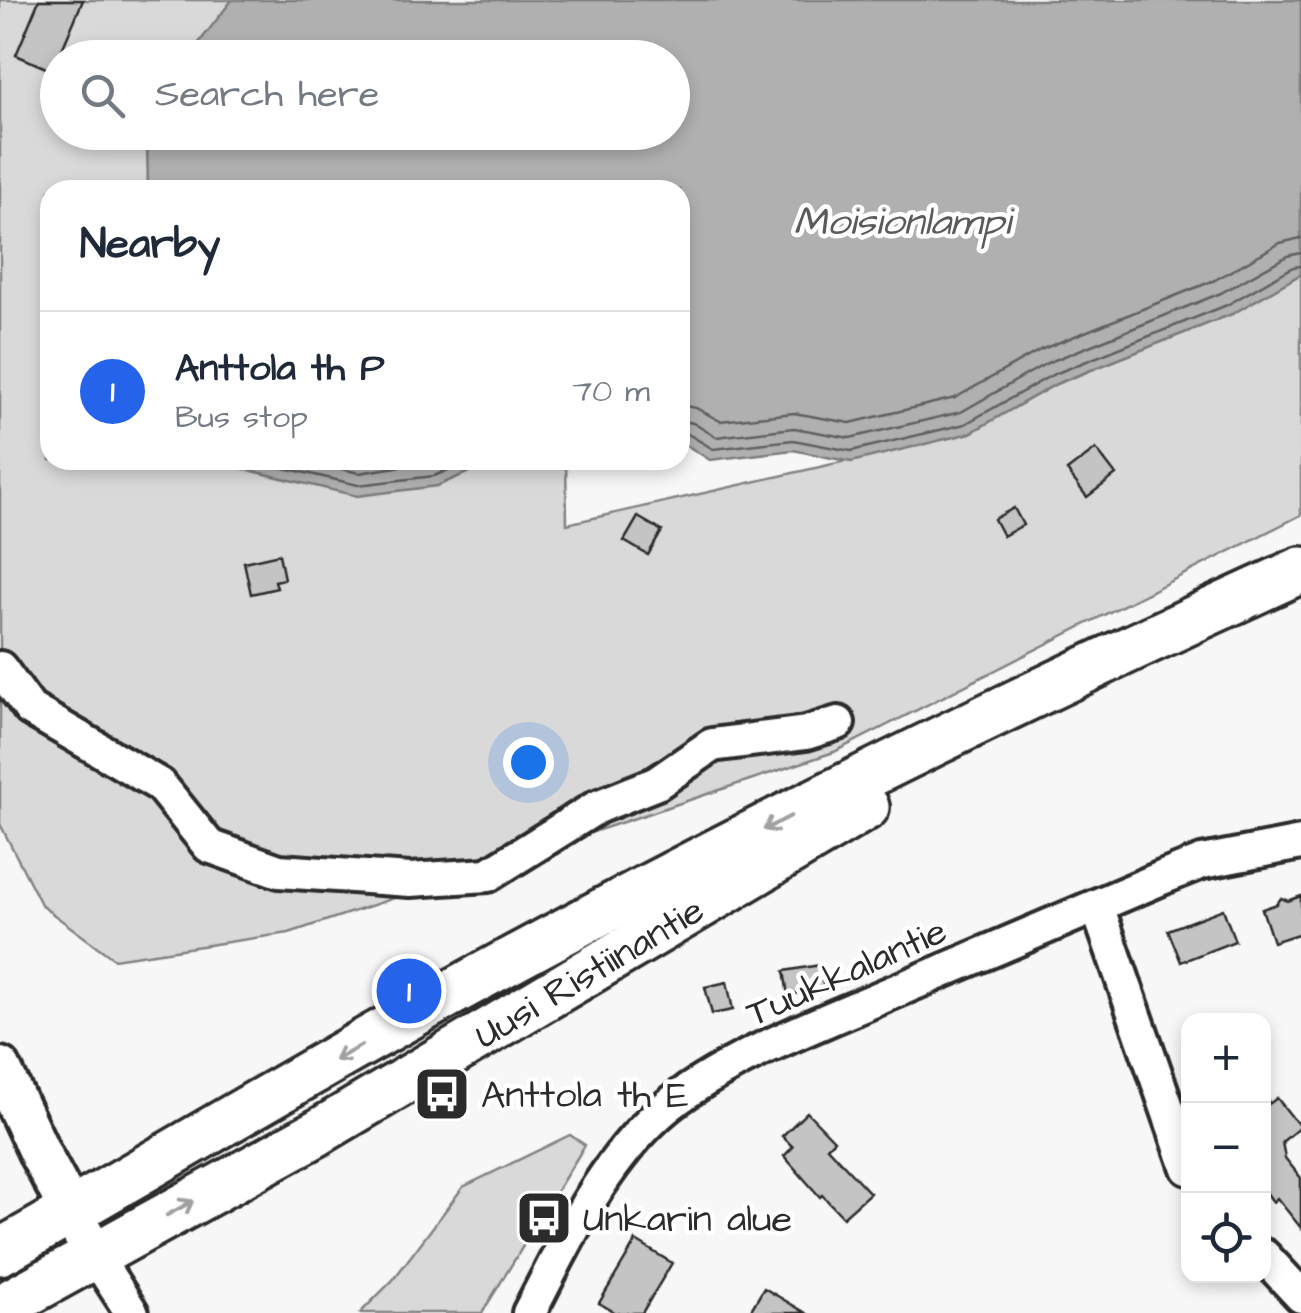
<!DOCTYPE html>
<html lang="en">
<head>
<meta charset="utf-8">
<style>
	body { margin:0; font-family:"Architects Daughter",sans-serif; background:#f2f2f3; color:#1f2937 }
	.controls { position:absolute; right:30px; bottom:30px; display:grid; overflow:hidden; border-radius:20px; box-shadow:0 5px 15px #0003 }
	.controls button { width:90px; height:90px; display:grid; place-items:center; padding:0; border:0; border-bottom:2px solid #e0e1e3; background:#fff; color:#1f2937; font:50px sans-serif }
	.you { position:absolute; left:528px; top:762px; width:35px; height:35px; margin:-25px; border:8px solid #fff; border-radius:50%; background:#1a73e8; box-shadow:0 0 0 15px #1a73e833 }
	.badge { display:grid; place-items:center; width:65px; height:65px; border-radius:50%; background:#2563eb; color:#fff; font-size:32px; font-weight:700 }
	.pin { position:absolute; translate:-50% -50%; border:5px solid #fff; box-shadow:0 2px 10px #0006 }
	.list { margin:0; padding:0; list-style:none }
	h2 { display:flex; justify-content:space-between; align-items:center; height:130px; margin:0; padding:0 40px; font-size:42px }
	h2 small { font-size:32px; font-weight:400; color:#747a83 }
	.list li { display:grid; grid-template-columns:65px 1fr auto; gap:30px; align-items:center; box-sizing:border-box; height:160px; padding:0 40px; border-top:2px solid #e0e1e3 }
	.list b { display:block; font-size:38px; white-space:nowrap }
	.list p { margin:0; font-size:32px; white-space:nowrap; color:#747a83 }
	.list em { font-size:32px; font-style:normal; color:#747a83 }
	.icon { flex:none; width:55px; height:55px; fill:none; stroke:currentColor; stroke-width:2; stroke-linecap:round; stroke-linejoin:round }
	.map { position:relative; flex:none; width:1301px; height:1313px; overflow:hidden }
	.search { position:absolute; background:#fff; box-shadow:0 5px 15px #0003; left:40px; top:40px; width:650px; height:110px; display:flex; align-items:center; gap:25px; box-sizing:border-box; padding:0 35px; border-radius:55px; color:#747a83; font-size:38px }
	.panel { position:absolute; background:#fff; box-shadow:0 5px 15px #0003; left:40px; top:180px; width:650px; height:290px; border-radius:30px }
	.map>svg:first-child { display:block }
	.green { fill:#d9d9d9; stroke:#828282; stroke-width:2.5 }
	.water { fill:#b0b0b0; stroke:#7b7b7b; stroke-width:2.5 }
	.lines { fill:none; stroke-linecap:round; stroke-linejoin:round }
	.shore { stroke:#606060; stroke-width:2.5 }
	.building { fill:#c4c4c4; stroke:#2b2b2b; stroke-width:2.5 }
	.minor-casing { stroke:#2b2b2b; stroke-width:40 }
	.major-casing { stroke:#2b2b2b; stroke-width:48 }
	.highway-casing { stroke:#2b2b2b; stroke-width:52 }
	.minor { stroke:#fff; stroke-width:32 }
	.major { stroke:#fff; stroke-width:40 }
	.highway { stroke:#fff; stroke-width:45 }
	.oneway { stroke:#a0a0a0 }
	.labels { text-anchor:middle; stroke-width:9; stroke-linejoin:round; paint-order:stroke }
	.street-label { font-size:38px; fill:#2b2b2b; stroke:#fff }
	.poi-label { font-size:38px; fill:#2b2b2b; stroke:#fff; text-anchor:start }
	.water-label { font-size:40px; font-style:italic; fill:#5a5a5a; stroke:#fff }
</style>
</head>
<body>
<div class="map">
<svg width="1301" height="1313" viewBox="0 0 1301 1313">
	<rect width="100%" height="100%" fill="#f7f7f7"/>
	<filter id="ink" filterUnits="userSpaceOnUse"><feTurbulence type="fractalNoise" baseFrequency=".01" numOctaves="2"/><feDisplacementMap in="SourceGraphic" scale="20" xChannelSelector="R" yChannelSelector="G"/><feConvolveMatrix kernelMatrix="1 2 1 2 8 2 1 2 1" color-interpolation-filters="sRGB"/></filter>
	<g filter="url(#ink)">
		<g class="green">
			<path d="M0 0H255L211 57 58 58V132L153 133V190H50V460H566L567 524 970 433 1056 384 1231 314 1301 274V515L834 752 289 933 114 959 42 906 0 824Z"/>
			<path d="M570 1135 585 1145 482 1313H360L393 1280 463 1187Z"/>
		</g>
		<g class="water">
			<path d="M232 0H1301V274L1232 314 1056 384 970 433 851 462 793 450 710 460 680 441V190H148L147 140 151 133 672 132V58L188 57Z"/>
			<path d="M226 460H497L437 486 357 496 232 466Z"/>
		</g>
		<g class="lines">
			<g class="shore">
				<path d="M680 405 696 408 720 421 794 413 850 423 955 398 1040 350 1215 280 1280 243 1301 238"/>
				<path d="M680 420 693 423 716 437 794 428 850 438 961 412 1047 363 1221 293 1287 256 1301 253"/>
				<path d="M680 433 688 434 713 449 793 440 851 451 965 424 1052 375 1227 305 1293 267 1301 266"/>
				<path d="M250 460 358 485 434 476 472 460"/>
				<path d="M304 460 359 473 440 460"/>
			</g>
		</g>
		<g class="building">
			<path d="M39 0H83L53 71 16 55Z"/>
			<path d="M1096 449 1116 475 1087 497 1067 471Z"/>
			<path d="M1014 508 1023 525 1003 536 994 519Z"/>
			<path d="M638 517 662 531 648 555 624 541Z"/>
			<path d="M279 554 284 579 275 581 277 588 251 594 244 562Z"/>
			<path d="M1301 896V933L1273 942 1262 909 1277 904 1281 898 1288 901Z"/>
			<path d="M1223 909 1235 941 1181 962 1168 930Z"/>
			<path d="M820 965 824 989 788 995 784 971Z"/>
			<path d="M727 982 733 1010 712 1014 705 987Z"/>
			<path d="M1267 1097 1269 1104 1277 1098 1300 1127 1282 1142 1285 1158 1301 1178V1228L1277 1198 1273 1202 1264 1189V1098Z"/>
			<path d="M807 1112 834 1140 827 1147 870 1193 843 1217 822 1195 820 1197 784 1156 793 1147 782 1136Z"/>
			<path d="M636 1241 672 1263 642 1313H616L599 1303Z"/>
			<path d="M764 1288 806 1313H749Z"/>
		</g>
		<g class="lines">
			<g class="minor-casing">
				<g id="minor">
					<path d="M0 668 30 709 160 785 209 846 279 871 410 880 488 875 597 807 657 783 712 745 806 733 838 723"/>
					<path d="M1097 906 1188 1168"/>
					<path d="M94 1254 132 1313"/>
					<path d="M1264 1256 1301 1296"/>
					<path d="M529 1313C564 1246 596 1175 651 1121 706 1066 812 1027 884 996 977 956 1071 917 1164 877L1202 862 1301 843"/>
				</g>
			</g>
			<g class="major-casing">
				<path id="major" d="M0 1068 41 1156 94 1254"/>
			</g>
			<g class="highway-casing">
				<g id="highway">
					<path d="M0 1252C165 1159 327 1060 493 970 757 826 1028 694 1301 570"/>
					<path id="s1" d="M0 1308 317 1133 866 807"/>
				</g>
			</g>
			<use href="#minor" class="minor"/>
			<use href="#major" class="major"/>
			<use href="#highway" class="highway"/>
		</g>
		<defs><path id="oneway-shaft" d="M-6 0H5M1.5-3L5.5 0L1.5 3" fill="none" stroke-width="1.6" stroke-linecap="round" stroke-linejoin="round" transform="scale(2.5)"/></defs>
		<g class="oneway">
			<use href="#oneway-shaft" transform="translate(777 823) rotate(153)"/>
			<use href="#oneway-shaft" transform="translate(348 1053) rotate(150)"/>
			<use href="#oneway-shaft" transform="translate(180 1208) rotate(-29)"/>
		</g>
	</g>
	<defs>
		<g id="bus-square" transform="scale(2.875)"><rect x="-9" y="-9" width="18" height="18" rx="4" fill="#2b2b2b" stroke="#fff"/><path d="M-5-6H5V4H4V6H2V4H-2V6H-4V4H-5ZM-3.5-4V0h7V-4ZM-3.5 1.2v1.5H-2V1.2ZM2 1.2v1.5H3.5V1.2Z" fill="#fff"/></g>
	</defs>
	<g fill-rule="evenodd">
		<use href="#bus-square" x="442" y="1094"/>
		<use href="#bus-square" x="544" y="1218"/>
	</g>
	<g class="labels">
		<g class="street-label">
			<text transform="translate(846 971) rotate(-24)" y="13">Tuukkalantie</text>
			<text dy="13" stroke="none"><textPath href="#s1" startOffset="678">Uusi Ristiinantie</textPath></text>
		</g>
		<g class="poi-label">
			<text x="481" y="1107">Anttola th E</text>
			<text x="583" y="1231">Unkarin alue</text>
		</g>
		<g class="water-label">
			<text x="902" y="234">Moisionlampi</text>
		</g>
	</g>
</svg>
<div class="controls">
<button>+</button>
<button>−</button>
<button><svg class="icon" aria-label="locate" viewBox="0 0 24 24"><circle cx="12" cy="12" r="6"/><path d="M12 2v4M12 18v4M2 12h4M18 12h4"/></svg></button>
</div>
<div class="you"></div>
<div class="pin badge" style="left:409px;top:991px">1</div>
<div class="search"><svg class="icon" aria-label="search" viewBox="0 0 24 24"><circle cx="10" cy="10" r="6"/><path d="M15 15l6 6"/></svg>Search here</div>
<section class="panel">
<h2>Nearby<small></small></h2>
<ul class="list">
<li><span class="badge">1</span><div><b>Anttola th P</b><p>Bus stop</p></div><em>70 m</em></li>
</ul>
</section>
</div>
</body>
</html>
